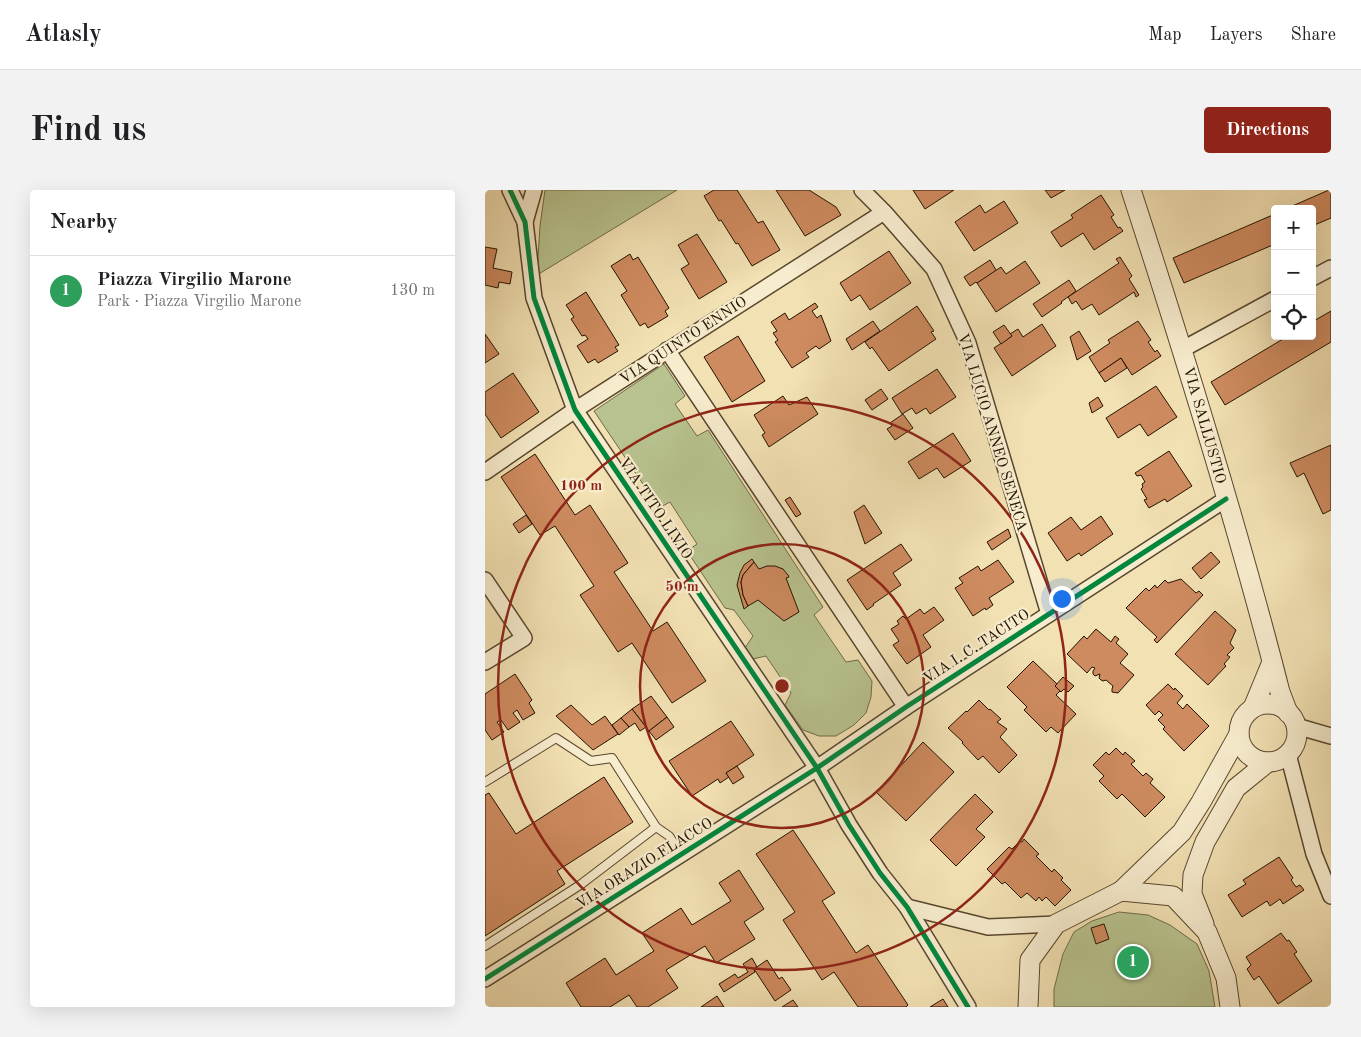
<!DOCTYPE html>
<html lang="en">
<head>
<meta charset="utf-8">
<style>
	body { margin:0; font-family:"Old Standard TT",serif; background:#f2f2f2; color:#202124 }
	.controls { position:absolute; right:15px; top:15px; display:grid; overflow:hidden; border-radius:5px; box-shadow:0 5px 20px #0002 }
	.controls button { width:45px; height:45px; display:grid; place-items:center; padding:0; border:0; border-bottom:1px solid #e0e0e0; background:#fff; color:#202124; font:25px sans-serif }
	.you { position:absolute; left:576px; top:408px; width:18px; height:18px; margin:-12px; border:4px solid #fff; border-radius:50%; background:#1a73e8; box-shadow:0 0 0 8px #1a73e833 }
	.badge { display:grid; place-items:center; width:32px; height:32px; border-radius:50%; background:#8f2418; color:#fff; font-size:16px; font-weight:700 }
	.pin { position:absolute; translate:-50% -50%; border:2px solid #fff; box-shadow:0 1px 5px #0006 }
	.list { margin:0; padding:0; list-style:none }
	h2 { display:flex; justify-content:space-between; align-items:center; height:65px; margin:0; padding:0 20px; font-size:21px }
	h2 small { font-size:16px; font-weight:400; color:#757577 }
	.list li { display:grid; grid-template-columns:32px 1fr auto; gap:15px; align-items:center; box-sizing:border-box; height:70px; padding:0 20px; border-top:1px solid #e0e0e0 }
	.list b { display:block; font-size:19px; white-space:nowrap }
	.list p { margin:0; font-size:16px; white-space:nowrap; color:#757577 }
	.list em { font-size:16px; font-style:normal; color:#757577 }
	.icon { flex:none; width:28px; height:28px; fill:none; stroke:currentColor; stroke-width:2; stroke-linecap:round; stroke-linejoin:round }
	.map { position:relative; flex:none; width:846px; height:817px; overflow:hidden; border-radius:5px }
	header { display:flex; align-items:center; gap:30px; box-sizing:border-box; height:70px; padding:0 25px; background:#fff; border-bottom:1px solid #e0e0e0 }
	header strong { font-size:24px }
	nav { display:flex; gap:28px; margin-inline-start:auto; font-size:18px }
	.intro { display:flex; align-items:center; justify-content:space-between; box-sizing:border-box; height:120px; padding:0 30px }
	h1 { margin:0; font-size:35px }
	.button { padding:12px 22px; border-radius:5px; background:#8f2418; color:#fff; font-size:18px; font-weight:700 }
	main { display:flex; gap:30px; padding:0 30px }
	aside { flex:1; background:#fff; border-radius:5px; box-shadow:0 5px 20px #0002 }
	.map>svg:first-child { display:block }
	.green { fill:#b8c38f; stroke:#6e6b48 }
	.building { fill:#ce8b5f; stroke:#241300 }
	.lines { fill:none; stroke-linecap:round; stroke-linejoin:round }
	.service-casing { stroke:#58462d; stroke-width:10 }
	.minor-casing { stroke:#58462d; stroke-width:18 }
	.tertiary-casing { stroke:#58462d; stroke-width:21 }
	.service { stroke:#f7ecce; stroke-width:8 }
	.minor { stroke:#f7ecce; stroke-width:15 }
	.tertiary { stroke:#f7ecce; stroke-width:19 }
	.cycleway-casing { stroke:#f7ecce; stroke-width:8 }
	.cycleway { stroke:#00873e; stroke-width:5 }
	.ring { fill:none; stroke:#8f2418; stroke-width:2.5 }
	.labels { text-anchor:middle; stroke-width:4.5; stroke-linejoin:round; paint-order:stroke }
	.street-label { font-size:15px; fill:#241300; stroke:#f7ecce }
	.centre { fill:#8f2418; stroke:#f7ecce; stroke-width:2.5 }
	.ring-label { font-size:15px; text-anchor:middle; font-weight:bold; fill:#8f2418; stroke:#f7ecce; stroke-width:4.5; stroke-linejoin:round; paint-order:stroke }
</style>
</head>
<body>
<header>
<strong>Atlasly</strong>
<nav><a>Map</a><a>Layers</a><a>Share</a></nav>
</header>
<div class="intro"><h1>Find us</h1><a class="button">Directions</a></div>
<main>
<aside>
<h2>Nearby<small></small></h2>
<ul class="list">
<li><span class="badge" style="background:#2e9e5b">1</span><div><b>Piazza Virgilio Marone</b><p>Park · Piazza Virgilio Marone</p></div><em>130 m</em></li>
</ul>
</aside>
<div class="map">
<svg width="846" height="817" viewBox="0 0 846 817">
	<rect width="100%" height="100%" fill="#f2e1b3"/>
	<filter id="stains"><feTurbulence type="fractalNoise" baseFrequency=".004" numOctaves="4"/><feColorMatrix values="0 0 0 0 .2 0 0 0 0 .09 0 0 0 0 .02 0 0 0 .5 -.17"/></filter>
	<radialGradient id="worn" r=".72"><stop offset=".6" stop-color="#630" stop-opacity="0"/><stop offset="1" stop-color="#630" stop-opacity=".3"/></radialGradient>
	<g class="green">
		<path d="M60 0H192L52 85 55 36Z"/>
		<path d="M179 174 200 206 190 214 212 246 223 240 338 417 329 425 361 472 373 470 387 491 386 507 381 523 369 535 351 546H334L318 540 300 515 306 503 281 466 268 469 260 458 268 446 249 420 240 418 202 361 212 354 185 312 174 318 109 221Z"/>
		<path d="M634 722 663 725 685 735 712 754 724 781 730 817H569V799L578 764 589 742 607 731Z"/>
	</g>
	<g class="building">
		<path d="M229 0H252L273 33 278 31 295 60 267 76 253 53 251 54 236 30 234 31 219 6Z"/>
		<path d="M291 0H324L351 17 356 25 320 46Z"/>
		<path d="M428 0H469L440 19Z"/>
		<path d="M560 0H580L566 8Z"/>
		<path d="M844 0H846V28L827 36V19H806L805 17Z"/>
		<path d="M616 5 629 25 626 27 633 38 635 37 638 41 609 60 598 43 576 57 566 42 588 28 586 25Z"/>
		<path d="M519 11 533 33 489 61 470 32 495 15 500 23Z"/>
		<path d="M790 24V54L699 93 688 68Z"/>
		<path d="M212 44 242 92 214 109 196 79 204 74 193 55Z"/>
		<path d="M0 57 12 59 8 78 27 82 25 94 14 92 13 98 0 95Z"/>
		<path d="M404 61 426 93 385 120 375 105 366 111 355 93Z"/>
		<path d="M145 64 148 70 153 67 184 118 180 121 183 126 163 138 160 133 155 136 136 105 142 101 126 76Z"/>
		<path d="M635 67 647 86 644 89 654 105 651 107 649 102 614 125 607 114 597 120 591 111 587 114 583 107 634 73 631 69Z"/>
		<path d="M505 70 511 80 510 82 492 93 491 92 485 96 479 87Z"/>
		<path d="M540 71 555 93 511 122 492 93 516 77 521 84Z"/>
		<path d="M584 90 591 101 576 112 577 113 557 127 548 114Z"/>
		<path d="M101 102 134 155 130 157 133 161 113 173 110 169 103 173 92 156 103 149 100 145 97 146 86 129 89 127 81 115Z"/>
		<path d="M330 113 333 117 327 121 332 128 336 125 346 151 334 159 331 156 321 163 324 167 307 178 290 152 293 150 288 143 292 141 286 132 300 123 304 130Z"/>
		<path d="M432 116 449 141 446 142 451 149 404 181 387 157 385 159 380 152Z"/>
		<path d="M846 121V152L740 215 726 192 803 146H827V132Z"/>
		<path d="M388 131 395 141 367 160 361 149Z"/>
		<path d="M653 131 666 150 663 152 670 162 672 160 676 166 647 185 636 168 614 183 604 167 625 153 623 150Z"/>
		<path d="M557 134 571 156 527 186 509 158 527 146 525 144 533 139 538 147Z"/>
		<path d="M519 135 527 146 516 154 508 142Z"/>
		<path d="M594 141 606 161 592 170 585 147Z"/>
		<path d="M0 144 14 164 0 173Z"/>
		<path d="M253 146 280 191 247 212 219 167Z"/>
		<path d="M636 168 642 178 620 192 614 183Z"/>
		<path d="M452 179 471 207 445 224 441 218 431 224 427 218 417 224 407 208Z"/>
		<path d="M28 183 54 222 16 248 0 224V202Z"/>
		<path d="M671 196 692 227 663 246 655 234 633 248 621 228Z"/>
		<path d="M396 199 403 209 387 220 380 210Z"/>
		<path d="M298 206 304 215 322 207 333 224 284 257 277 245 280 243 269 225Z"/>
		<path d="M613 207 618 216 607 223 604 213Z"/>
		<path d="M418 224 428 238 410 250 402 239 407 236 405 233Z"/>
		<path d="M468 243 486 271 459 288 452 278 434 289 423 272Z"/>
		<path d="M846 255V320L838 324 819 283 812 287 805 273Z"/>
		<path d="M684 261 707 296 682 312 680 309 664 318 659 310 662 309 656 299 658 297 657 294 660 292 656 285 652 286 650 283Z"/>
		<path d="M50 264 90 325 105 315 143 373 129 382 168 441 182 432 221 491 187 513 147 453 133 462 95 405 109 396 70 336 55 345 16 287Z"/>
		<path d="M305 307 316 324 311 327 300 310Z"/>
		<path d="M379 315 397 343 380 354 369 322Z"/>
		<path d="M41 325 47 334 34 343 28 334Z"/>
		<path d="M616 326 628 344 596 366 594 363 582 371 563 343 586 327 596 340Z"/>
		<path d="M523 339 526 347 507 360 502 352Z"/>
		<path d="M416 354 427 370 408 383 416 395 388 414 389 415 382 420 362 390Z"/>
		<path d="M726 362 735 372 716 389 707 378Z"/>
		<path d="M267 369 269 372 258 385 256 392 258 405 263 416 259 419 252 395 255 383 259 375Z"/>
		<path d="M513 370 529 392 504 408 508 415 501 420 500 418 488 426 470 398 478 393 474 388 493 376 496 381Z"/>
		<path d="M269 372 274 379 282 376H290L298 379 303 385 304 387 301 388 314 422 299 431 273 410 263 416 258 405 256 392 258 385Z"/>
		<path d="M696 389 711 403 714 401 718 405 672 453 669 450 672 447 641 418 661 398 664 401 670 395 672 398 680 390 683 393Z"/>
		<path d="M449 417 459 430 438 445 446 457 422 474 408 455 414 451 406 439 414 434 412 431 418 426 421 429 435 419 439 424Z"/>
		<path d="M730 421 751 440 745 453 749 458 742 465 745 467 739 474 741 476 723 495 690 464Z"/>
		<path d="M611 439 626 452 630 446 634 449 631 453 643 464 635 473 649 485 633 503 627 502V499L628 496 621 490 618 491 616 490 614 488 615 484 610 486 608 484V481L610 478 607 477 602 483 582 464 599 446 602 449Z"/>
		<path d="M548 471 572 494 570 496 575 501 571 505 591 524 573 543 566 537 561 542 539 520 542 517 522 497Z"/>
		<path d="M30 484 47 510 44 513 50 523 38 530 32 520 28 523 35 532 23 540 16 530 12 532 19 542 7 550 0 540V504Z"/>
		<path d="M578 487 589 496 583 502 579 499 576 502 570 496Z"/>
		<path d="M683 494 689 500 690 498 698 506 692 513 698 519 702 514 724 536 699 561 678 539 680 537 673 530 678 525 674 521 670 525 661 515Z"/>
		<path d="M166 506 182 527 164 541 147 519Z"/>
		<path d="M494 510 504 520 505 519 516 529 512 532 522 539 515 547 532 565 514 583 498 566 493 570 477 553 478 552 463 538 481 521 482 522Z"/>
		<path d="M86 515 107 535 120 526 133 544 108 560 71 526Z"/>
		<path d="M147 519 161 537 155 541 150 533 144 537 136 528Z"/>
		<path d="M182 527 189 537 171 550 164 541Z"/>
		<path d="M136 528 144 537 134 545 127 535Z"/>
		<path d="M246 531 269 565 241 583 244 587 235 593 233 589 207 606 184 571Z"/>
		<path d="M438 552 469 582 421 631 391 602Z"/>
		<path d="M631 558 638 565 640 562 650 571 646 574 658 586 661 583 668 589 665 593 680 607 660 627 637 604 632 609 614 591 619 586 608 575 621 562 624 565Z"/>
		<path d="M252 576 259 587 248 594 241 583Z"/>
		<path d="M119 587 148 632 72 681 80 694 0 746V605L4 603 31 644Z"/>
		<path d="M490 604 508 622 491 639 500 647 471 676 445 650Z"/>
		<path d="M308 640 350 703 337 711 371 763 383 755 423 815 421 817H373L349 782 337 790 298 730 310 722 271 664Z"/>
		<path d="M539 649 554 664 551 666 567 682 569 679 578 688 576 690 586 700 570 716 561 707 557 711 554 707 551 711 542 703 536 708 520 692 517 694 502 679 524 657 527 659 535 651 537 652Z"/>
		<path d="M794 667 808 688 806 690 811 697 815 695 819 700 798 714 795 709 785 716 782 711 757 727 743 705 761 694 758 690Z"/>
		<path d="M254 680 279 719 259 732 270 749 231 773 220 756 181 780 193 798 163 817H152L144 805 125 817H96L81 793 120 768 131 785 169 761 157 743 196 718 207 735 246 711 234 693Z"/>
		<path d="M619 734 624 749 611 754 606 738Z"/>
		<path d="M796 743 802 751 804 750 812 762 809 764 827 791 793 814 774 786 769 790 762 779 766 775 761 767Z"/>
		<path d="M267 768 272 777 269 779 270 782 239 802 234 794 250 784 253 788 263 782 258 774Z"/>
		<path d="M282 770 294 789 297 787 306 800 290 811 269 779Z"/>
		<path d="M232 806 239 817H216Z"/>
		<path d="M458 809 463 817H445Z"/>
		<path d="M308 810 313 817H297Z"/>
	</g>
	<g class="lines">
		<g class="service-casing">
			<g id="service">
				<path d="M0 592 71 548 106 571 127 568 171 637 184 646 196 664"/>
				<path d="M0 756 95 695 171 637"/>
			</g>
		</g>
		<g class="minor-casing">
			<g id="minor">
				<path d="M25 0 40 32 49 108 90 220 332 578 364 635 395 683 422 717 483 817"/>
				<path d="M377 0 399 22 449 79 483 153 564 424"/>
				<path d="M40 32 49 0"/>
				<path d="M827 88 846 78"/>
				<path d="M698 159 790 109"/>
				<path d="M182 160 421 517"/>
				<path d="M0 282 90 220 399 22"/>
				<path d="M0 390 39 448 0 472"/>
				<path d="M811 536 846 546"/>
				<path d="M803 564 829 664 846 706"/>
				<path d="M422 717 503 737 571 734"/>
				<path d="M0 789 332 578 421 517 741 309"/>
			</g>
		</g>
		<g class="tertiary-casing">
			<g id="tertiary">
				<path d="M646 0C700 166 752 333 795 502L803 523"/>
				<circle cx="783" cy="543" r="29"/>
				<path d="M768 518 787 472"/>
				<path d="M636 701 697 642 716 612 754 544"/>
				<path d="M719 734 707 704 708 685 720 652 751 598 783 572"/>
				<path d="M543 817 545 770 571 734 636 701 688 706 722 742 741 788 745 817"/>
			</g>
		</g>
		<use href="#service" class="service"/>
		<use href="#minor" class="minor"/>
		<use href="#tertiary" class="tertiary"/>
		<g class="cycleway-casing">
			<g id="cycleway">
				<path d="M25 0 40 32 49 108 90 220 332 578 364 635 395 683 422 717 483 817"/>
				<path d="M0 789 332 578 421 517 741 309"/>
			</g>
		</g>
		<use href="#cycleway" class="cycleway"/>
	</g>
	<g class="ring">
		<circle cx="297" cy="496" r="142"/>
		<circle cx="297" cy="496" r="284"/>
	</g>
	<g class="labels">
		<g class="street-label">
			<text transform="translate(198 150) rotate(-33)" y="5">VIA QUINTO ENNIO</text>
			<text transform="translate(720 235) rotate(74)" y="5">VIA SALLUSTIO</text>
			<text transform="translate(508 242) rotate(73)" y="5">VIA LUCIO ANNEO SENECA</text>
			<text transform="translate(171 318) rotate(56)" y="5">VIA TITO LIVIO</text>
			<text transform="translate(491 456) rotate(-33)" y="5">VIA I. C. TACITO</text>
			<text transform="translate(159 673) rotate(-32)" y="5">VIA ORAZIO FLACCO</text>
		</g>
	</g>
	<circle cx="297" cy="496" r="8" class="centre"/>
	<g class="ring-label">
		<text x="96" y="300">100 m</text>
		<text x="197" y="401">50 m</text>
	</g>
	<rect width="100%" height="100%" filter="url(#stains)"/>
	<rect width="100%" height="100%" fill="url(#worn)"/>
</svg>
<div class="controls">
<button>+</button>
<button>−</button>
<button><svg class="icon" aria-label="locate" viewBox="0 0 24 24"><circle cx="12" cy="12" r="6"/><path d="M12 2v4M12 18v4M2 12h4M18 12h4"/></svg></button>
</div>
<div class="you"></div>
<div class="pin badge" style="left:648px;top:772px;background:#2e9e5b">1</div>
</div>
</main>
</body>
</html>
